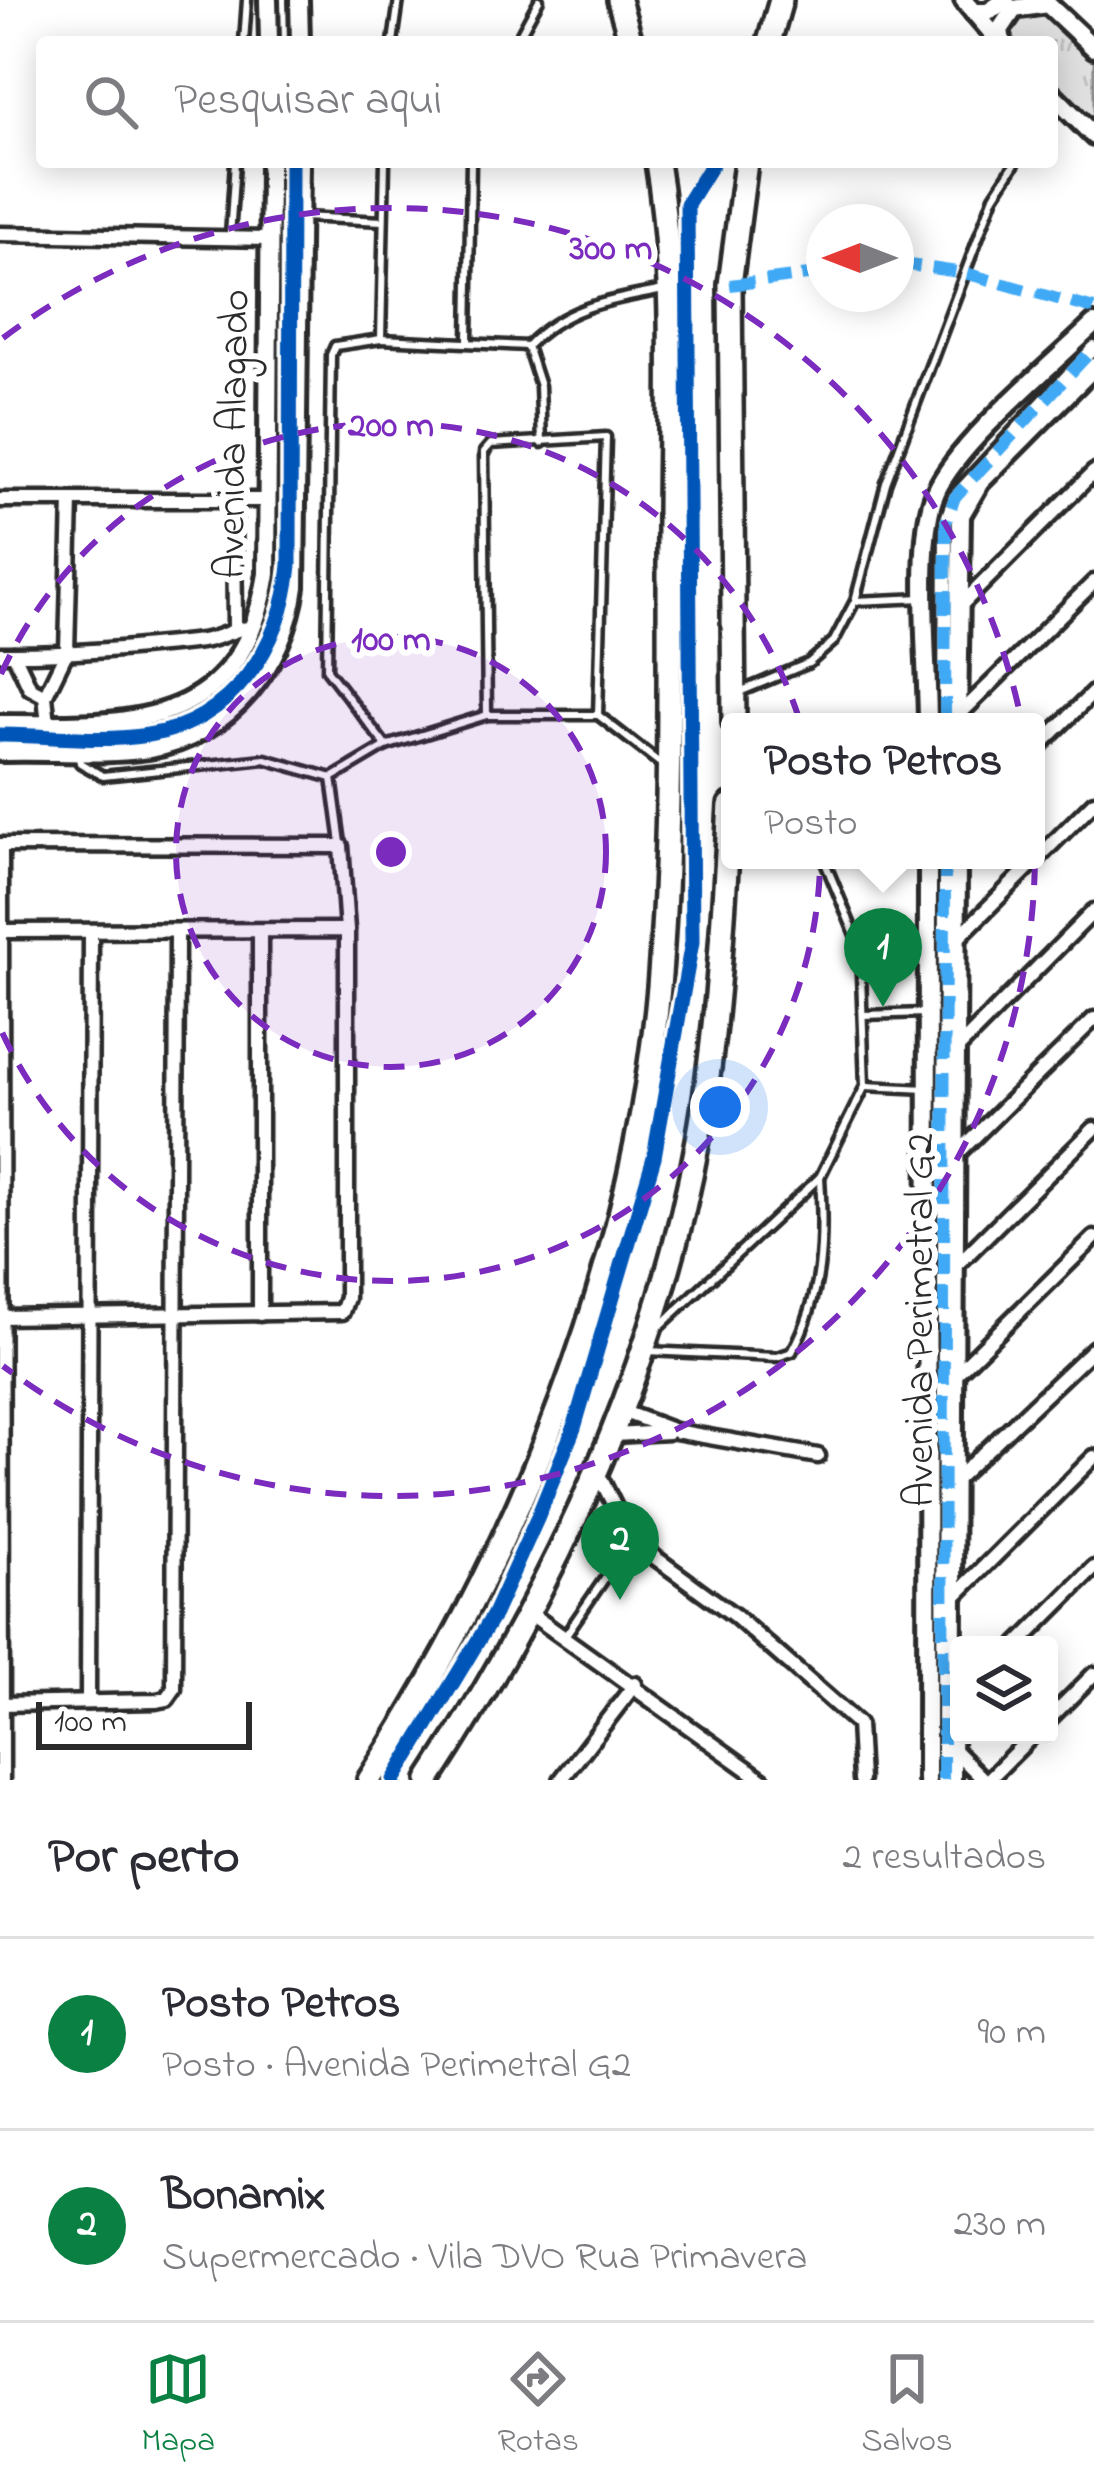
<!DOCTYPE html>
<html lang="pt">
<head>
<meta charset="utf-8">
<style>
	body { margin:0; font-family:"Indie Flower",sans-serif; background:#f2f2f3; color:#2b2b33 }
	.controls { position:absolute; right:36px; bottom:36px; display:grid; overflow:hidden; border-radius:12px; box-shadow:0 6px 30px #0003 }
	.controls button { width:108px; height:108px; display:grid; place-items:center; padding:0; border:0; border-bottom:3px solid #e1e1e2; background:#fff; color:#2b2b33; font:60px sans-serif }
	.compass { position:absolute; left:806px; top:204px; width:108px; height:108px; border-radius:50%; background:#fff; box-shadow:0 6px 30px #0003; rotate:270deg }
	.scale { position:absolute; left:36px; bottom:30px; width:216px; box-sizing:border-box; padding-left:12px; border:6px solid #2b2b2b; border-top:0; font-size:33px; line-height:42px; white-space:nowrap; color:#2b2b2b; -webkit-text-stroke:9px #fff; paint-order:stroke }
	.you { position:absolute; left:720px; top:1107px; width:42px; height:42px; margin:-30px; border:9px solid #fff; border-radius:50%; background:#1a73e8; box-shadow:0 0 0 18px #1a73e833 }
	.badge { display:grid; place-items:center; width:78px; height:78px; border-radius:50%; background:#0b8043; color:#fff; font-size:39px; font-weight:700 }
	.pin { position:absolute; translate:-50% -99px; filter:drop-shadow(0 3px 6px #0008) }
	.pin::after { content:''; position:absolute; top:63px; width:42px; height:36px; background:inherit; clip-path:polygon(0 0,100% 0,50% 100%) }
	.popup { position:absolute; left:721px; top:713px; width:324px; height:156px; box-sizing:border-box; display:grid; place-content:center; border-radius:12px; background:#fff; filter:drop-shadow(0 3px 9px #0005); font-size:39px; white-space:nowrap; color:#7c7c81 }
	.popup b { font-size:45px; color:#2b2b33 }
	.popup::after { content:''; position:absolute; left:50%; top:100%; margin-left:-24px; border:24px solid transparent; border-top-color:#fff }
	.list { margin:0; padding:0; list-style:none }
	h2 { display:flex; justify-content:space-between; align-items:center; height:156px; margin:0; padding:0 48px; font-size:51px }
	h2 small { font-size:39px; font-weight:400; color:#7c7c81 }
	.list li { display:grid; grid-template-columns:78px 1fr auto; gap:36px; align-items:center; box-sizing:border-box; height:192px; padding:0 48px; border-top:3px solid #e1e1e2 }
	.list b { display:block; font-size:45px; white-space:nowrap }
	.list p { margin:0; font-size:39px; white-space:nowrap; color:#7c7c81 }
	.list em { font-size:39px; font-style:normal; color:#7c7c81 }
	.icon { flex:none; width:66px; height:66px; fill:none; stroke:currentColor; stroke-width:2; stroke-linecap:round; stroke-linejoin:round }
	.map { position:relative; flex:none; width:1094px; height:1780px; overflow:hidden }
	.search { position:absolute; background:#fff; box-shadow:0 6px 30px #0003; left:36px; right:36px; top:36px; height:132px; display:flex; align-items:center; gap:30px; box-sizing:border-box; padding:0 42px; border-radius:12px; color:#7c7c81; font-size:45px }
	.sheet { height:540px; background:#fff }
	nav { display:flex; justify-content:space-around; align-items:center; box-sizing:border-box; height:168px; border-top:3px solid #e1e1e2; background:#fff; font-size:33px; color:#7c7c81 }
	nav a { display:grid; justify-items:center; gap:6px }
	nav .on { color:#0b8043 }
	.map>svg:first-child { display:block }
	.park { fill:url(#park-tufts); stroke:#868686; stroke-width:3 }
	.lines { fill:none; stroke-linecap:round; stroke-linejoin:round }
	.lane-casing { stroke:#2b2b2b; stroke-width:15 }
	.street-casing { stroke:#2b2b2b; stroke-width:21 }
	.secondary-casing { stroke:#2b2b2b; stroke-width:26 }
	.highway-casing { stroke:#2b2b2b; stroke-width:30 }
	.lane { stroke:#fff; stroke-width:6 }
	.street { stroke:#fff; stroke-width:12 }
	.secondary { stroke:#fff; stroke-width:16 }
	.highway { stroke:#fff; stroke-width:21 }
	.quiet { stroke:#3fa9f5; stroke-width:12; stroke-dasharray:24 12; stroke-linecap:butt }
	.cycleway-casing { stroke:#fff; stroke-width:22 }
	.cycleway { stroke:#0057b8; stroke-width:15 }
	.ring { fill:none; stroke:#7b2cbf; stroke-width:6; stroke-dasharray:21 15 }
	.labels { text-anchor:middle; stroke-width:12; stroke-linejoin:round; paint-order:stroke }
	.street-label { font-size:42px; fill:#2b2b2b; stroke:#fff }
	.centre { fill:#7b2cbf; stroke:#fff; stroke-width:6 }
	.ring-label { font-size:36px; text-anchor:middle; font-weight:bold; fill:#7b2cbf; stroke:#fff; stroke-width:12; stroke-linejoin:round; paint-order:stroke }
</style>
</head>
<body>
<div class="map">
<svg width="1094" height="1780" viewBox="0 0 1094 1780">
	<defs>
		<pattern id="park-tufts" width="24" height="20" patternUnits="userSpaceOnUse" patternTransform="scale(3)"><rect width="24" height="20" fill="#e0e0e0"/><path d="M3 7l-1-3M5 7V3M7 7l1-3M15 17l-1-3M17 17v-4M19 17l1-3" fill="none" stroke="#c0c0c0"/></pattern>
	</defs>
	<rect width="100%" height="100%" fill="#fff"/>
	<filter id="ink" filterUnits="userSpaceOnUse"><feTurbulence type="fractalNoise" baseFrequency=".00833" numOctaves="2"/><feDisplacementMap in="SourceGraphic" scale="24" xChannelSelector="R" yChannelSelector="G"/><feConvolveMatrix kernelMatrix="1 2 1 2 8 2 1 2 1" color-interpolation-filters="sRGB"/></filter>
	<g filter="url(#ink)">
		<path class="park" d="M1028 12 1046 13 1094 60V132L1052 90V42H1009L1016 22Z"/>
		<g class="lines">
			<g class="lane-casing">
				<g id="lane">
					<path d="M244 42 247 0"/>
					<path d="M393 42 399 0"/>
					<path d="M516 42 539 0"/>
					<path d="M385 162 381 339 527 346 540 386 542 443"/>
					<path d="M302 217 383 221"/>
					<path d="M230 236 235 162"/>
					<path d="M381 339 335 346 331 355 327 670 386 746"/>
					<path d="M468 341 471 162"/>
					<path d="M527 346C566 306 611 300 664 290"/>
					<path d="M855 601 924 598"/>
					<path d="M737 693 809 663 834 641 855 601 886 483 994 196 1016 162"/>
					<path d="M487 715 484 452 491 444 606 437 598 715"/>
					<path d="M78 753 80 763 103 776 265 759 332 778 386 746 487 715H598L661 764"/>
					<path d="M332 778 341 843"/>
					<path d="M863 1015 925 1013"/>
					<path d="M865 1086 927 1089"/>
					<path d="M660 1326 820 1177 865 1086 860 947 824 860"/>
					<path d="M647 1351 777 1357 792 1352C823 1295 824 1241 820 1177"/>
					<path d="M565 1636 631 1540"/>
				</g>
			</g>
			<g class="street-casing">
				<g id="street">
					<path d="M0 234 270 239"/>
					<path d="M0 500H268"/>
					<path d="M234 500 235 627"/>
					<path d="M959 607 1094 472"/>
					<path d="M0 654C66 655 135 648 201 641 222 639 233 627 254 628"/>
					<path d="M14 654 30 688 45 696"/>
					<path d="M959 715 1094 582"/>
					<path d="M945 722 946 522 955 497 1094 348"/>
					<path d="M48 724 45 696 67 651 71 500"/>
					<path d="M1036 749 1094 692"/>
					<path d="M0 845 341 846 347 930"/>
					<path d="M1 845 2 1780"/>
					<path d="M0 931 347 930V1298L342 1312 0 1317"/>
					<path d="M956 940 1094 802"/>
					<path d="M955 1051 1094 911"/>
					<path d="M955 1156 1094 1019"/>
					<path d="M955 1267 1094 1129"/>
					<path d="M260 1314V934"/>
					<path d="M954 1376 1094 1238"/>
					<path d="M624 1412 675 1431 818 1456"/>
					<path d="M614 1435 668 1432"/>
					<path d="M599 1475 631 1540 735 1616 858 1724 861 1780"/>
					<path d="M952 1483 1094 1348"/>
					<path d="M953 1598 1094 1457"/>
					<path d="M528 1612 763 1780"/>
					<path d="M1017 1645 1094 1568"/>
					<path d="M88 1702 91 932"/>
					<path d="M0 1704 156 1701 167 1699 174 1689 177 934"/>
					<path d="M1049 1719 1094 1674"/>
					<path d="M952 1748 984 1780"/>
					<path d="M561 1780 635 1684"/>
					<path d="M943 1780 945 860"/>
					<path d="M988 1780 1033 1735"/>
				</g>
			</g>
			<g class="secondary-casing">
				<g id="secondary">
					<path d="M268 0 269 42"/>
					<path d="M299 0 300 42"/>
					<path d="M964 0 1000 42"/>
					<path d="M1043 0 1094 48"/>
					<path d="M974 12H988L1006 0"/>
					<path d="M1002 42 1000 30 1014 9 1047 4"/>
					<path d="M1052 94 1094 136"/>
					<path d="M928 722C928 668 915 536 936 492 958 442 1052 365 1094 324"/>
					<path d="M958 722 961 515 980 482 1094 367"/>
					<path d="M0 724C130 725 240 732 267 574L270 162"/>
					<path d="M0 752C49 750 101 756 149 749 229 737 285 663 295 587L300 162"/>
					<path d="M927 1780 928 860"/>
					<path d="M952 1780 957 860"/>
				</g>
			</g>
			<g class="highway-casing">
				<g id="highway">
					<path d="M619 0 631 42"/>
					<path d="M769 42 781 0"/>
					<path d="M734 722 730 285 746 162"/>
					<path d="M369 1780C519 1549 635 1263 659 987 671 842 669 696 669 551 668 423 678 289 657 162"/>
					<path d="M429 1780C557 1584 656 1371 698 1140 718 1030 723 917 730 805"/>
				</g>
			</g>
			<use href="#lane" class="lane"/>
			<use href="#street" class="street"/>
			<use href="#secondary" class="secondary"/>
			<use href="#highway" class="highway"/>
			<g class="quiet">
				<path d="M896 263 965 273 1094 309"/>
				<path d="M730 285 824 273"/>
				<path d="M945 722 946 522 955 497 1094 348"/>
				<path d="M943 1780 945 860"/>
			</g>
			<g class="cycleway-casing">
				<g id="cycleway">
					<path d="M0 735C48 735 101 743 148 735 232 722 283 645 290 565L291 162"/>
					<path d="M394 1780 493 1616 537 1519 574 1428 654 1157 692 942 687 204 713 162"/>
				</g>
			</g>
			<use href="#cycleway" class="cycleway"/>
		</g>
	</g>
	<circle cx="391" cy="852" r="215" fill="#7b2cbf" fill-opacity=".12"/>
	<g class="ring">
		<circle cx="391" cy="852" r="215"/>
		<path d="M1 674A429 429 0 1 1 1 1030"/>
		<path d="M3 338A644 644 0 1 1 3 1366"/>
	</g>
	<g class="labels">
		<g class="street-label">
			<text transform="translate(230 434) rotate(-89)" y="15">Avenida Alagado</text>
			<text transform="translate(917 1320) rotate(-90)" y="15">Avenida Perimetral G2</text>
		</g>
	</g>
	<circle cx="391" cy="852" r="18" class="centre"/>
	<g class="ring-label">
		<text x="611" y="259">300 m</text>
		<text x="391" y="436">200 m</text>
		<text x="391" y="650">100 m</text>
	</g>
</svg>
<div class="controls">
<button><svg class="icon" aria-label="layers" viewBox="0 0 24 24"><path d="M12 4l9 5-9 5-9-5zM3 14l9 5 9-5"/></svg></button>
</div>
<svg class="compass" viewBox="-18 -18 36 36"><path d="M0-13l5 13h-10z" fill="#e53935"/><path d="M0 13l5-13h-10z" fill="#7c7c81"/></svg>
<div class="scale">100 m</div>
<div class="you"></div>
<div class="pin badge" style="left:883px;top:1007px">1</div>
<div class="popup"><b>Posto Petros</b>Posto</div>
<div class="pin badge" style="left:620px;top:1600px">2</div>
<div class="search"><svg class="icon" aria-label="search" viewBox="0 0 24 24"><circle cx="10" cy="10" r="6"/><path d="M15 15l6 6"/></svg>Pesquisar aqui</div>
</div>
<section class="sheet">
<h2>Por perto<small>2 resultados</small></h2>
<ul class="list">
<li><span class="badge">1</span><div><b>Posto Petros</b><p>Posto · Avenida Perimetral G2</p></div><em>90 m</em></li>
<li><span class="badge">2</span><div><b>Bonamix</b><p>Supermercado · Vila DVO Rua Primavera</p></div><em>230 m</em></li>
</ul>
</section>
<nav>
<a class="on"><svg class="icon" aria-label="map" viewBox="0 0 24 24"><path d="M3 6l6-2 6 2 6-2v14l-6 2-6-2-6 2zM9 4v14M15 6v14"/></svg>Mapa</a>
<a><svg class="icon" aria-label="directions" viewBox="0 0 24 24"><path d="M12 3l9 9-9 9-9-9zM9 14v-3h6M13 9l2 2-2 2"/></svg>Rotas</a>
<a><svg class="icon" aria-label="saved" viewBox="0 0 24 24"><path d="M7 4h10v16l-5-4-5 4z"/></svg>Salvos</a>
</nav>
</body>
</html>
